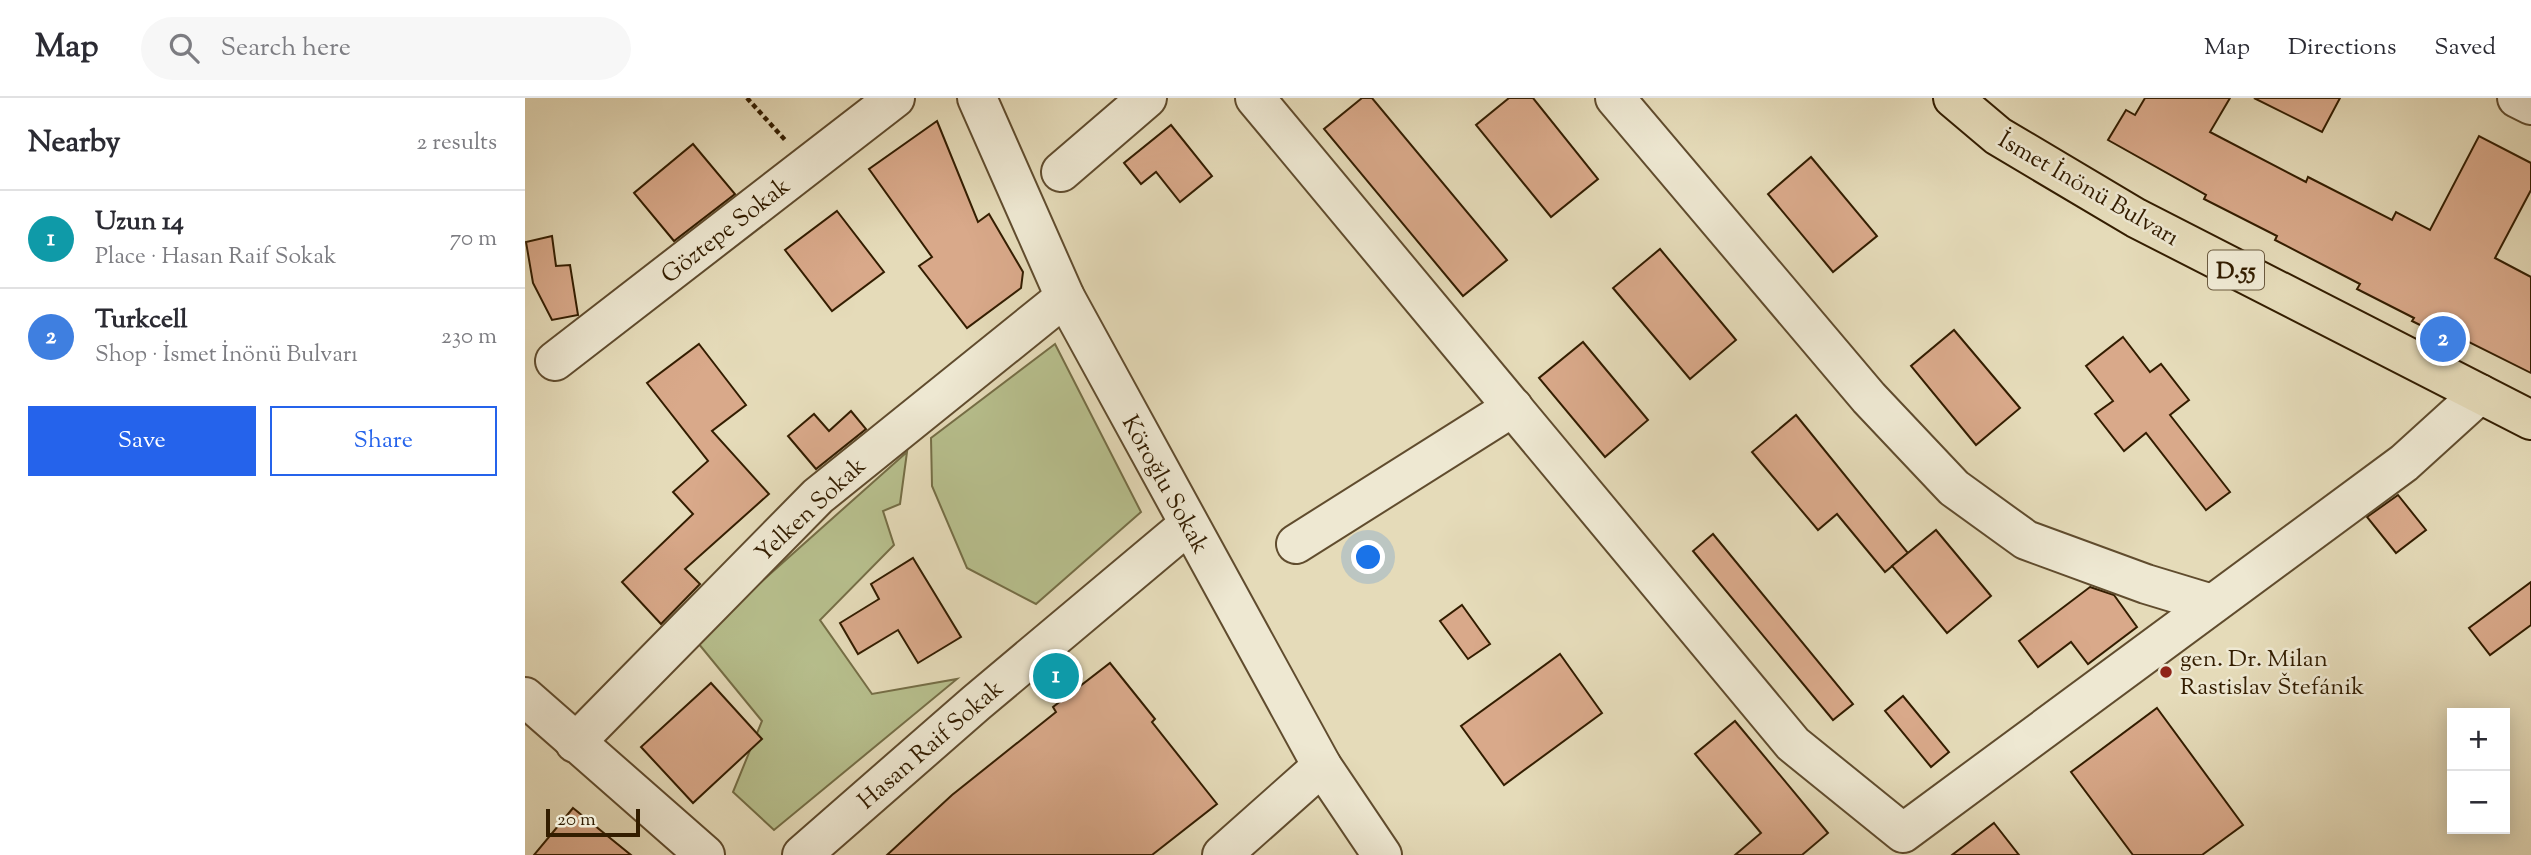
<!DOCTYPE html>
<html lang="en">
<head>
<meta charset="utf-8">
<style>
	body { margin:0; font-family:"Sorts Mill Goudy",serif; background:#f7f7f7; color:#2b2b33 }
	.controls { position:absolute; right:21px; bottom:21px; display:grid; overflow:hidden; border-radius:0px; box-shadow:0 4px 18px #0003 }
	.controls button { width:63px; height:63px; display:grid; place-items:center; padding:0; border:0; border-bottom:2px solid #e1e1e2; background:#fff; color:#2b2b33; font:35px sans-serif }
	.scale { position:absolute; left:21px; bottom:18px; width:94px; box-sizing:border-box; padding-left:7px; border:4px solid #331d00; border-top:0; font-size:19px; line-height:24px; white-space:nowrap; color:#331d00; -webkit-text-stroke:5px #eee8d2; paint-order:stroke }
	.you { position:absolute; left:844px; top:460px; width:24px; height:24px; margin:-18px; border:5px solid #fff; border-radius:50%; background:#1a73e8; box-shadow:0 0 0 10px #1a73e833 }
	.badge { display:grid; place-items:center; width:46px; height:46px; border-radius:50%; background:#2563eb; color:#fff; font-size:23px; font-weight:700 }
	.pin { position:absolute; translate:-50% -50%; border:4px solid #fff; box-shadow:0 2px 7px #0006 }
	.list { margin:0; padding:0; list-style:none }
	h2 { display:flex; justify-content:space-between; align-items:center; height:91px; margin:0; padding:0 28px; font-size:30px }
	h2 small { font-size:23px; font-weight:400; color:#7c7c81 }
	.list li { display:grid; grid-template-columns:46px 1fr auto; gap:21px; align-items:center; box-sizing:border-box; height:98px; padding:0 28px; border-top:2px solid #e1e1e2 }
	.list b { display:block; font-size:26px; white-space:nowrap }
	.list p { margin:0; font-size:23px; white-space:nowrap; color:#7c7c81 }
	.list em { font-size:23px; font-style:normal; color:#7c7c81 }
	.actions { display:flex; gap:14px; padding:21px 28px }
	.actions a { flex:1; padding:16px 0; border:2px solid #2563eb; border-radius:0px; text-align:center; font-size:24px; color:#2563eb }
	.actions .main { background:#2563eb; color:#fff }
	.icon { flex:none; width:38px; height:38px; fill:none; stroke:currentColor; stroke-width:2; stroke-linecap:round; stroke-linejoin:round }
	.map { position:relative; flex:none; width:2006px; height:757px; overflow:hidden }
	header { display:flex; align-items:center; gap:42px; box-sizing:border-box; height:98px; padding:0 35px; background:#fff; border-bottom:2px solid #e1e1e2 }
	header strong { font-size:33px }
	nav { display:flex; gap:38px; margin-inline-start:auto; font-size:24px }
	.search { width:490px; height:63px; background:#f7f7f7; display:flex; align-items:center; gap:18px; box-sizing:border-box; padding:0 24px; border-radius:38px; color:#7c7c81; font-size:26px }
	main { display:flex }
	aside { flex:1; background:#fff }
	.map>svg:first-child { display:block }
	.green { fill:#b7bf8d; stroke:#756e46; stroke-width:2 }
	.building { fill:#d9a98a; stroke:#331d00; stroke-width:2 }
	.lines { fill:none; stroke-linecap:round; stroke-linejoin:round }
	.minor-casing { stroke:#604c2e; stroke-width:42 }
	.major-casing { stroke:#331d00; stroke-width:42 }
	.path { stroke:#331d00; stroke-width:4.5; stroke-dasharray:5 3.5; stroke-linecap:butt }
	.minor { stroke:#eee8d2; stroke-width:38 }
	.major { stroke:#e5dbb9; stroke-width:38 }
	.poi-dot { fill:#8f2418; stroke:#eee8d2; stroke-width:2.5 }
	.labels { text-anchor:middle; stroke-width:5; stroke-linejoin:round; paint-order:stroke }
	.shield { fill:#eee8d2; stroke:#6b5a3f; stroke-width:2 }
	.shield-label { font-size:23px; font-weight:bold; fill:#331d00 }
	.street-label { font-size:24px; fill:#331d00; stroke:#eee8d2 }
	.poi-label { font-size:24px; fill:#331d00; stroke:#eee8d2; text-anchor:start }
</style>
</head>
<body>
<header>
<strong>Map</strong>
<div class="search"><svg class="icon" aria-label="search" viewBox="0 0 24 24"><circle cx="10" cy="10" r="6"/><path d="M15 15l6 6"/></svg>Search here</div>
<nav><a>Map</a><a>Directions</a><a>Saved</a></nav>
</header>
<main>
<aside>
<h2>Nearby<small>2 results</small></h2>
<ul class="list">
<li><span class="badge" style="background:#0f9aa8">1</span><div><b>Uzun 14</b><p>Place · Hasan Raif Sokak</p></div><em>70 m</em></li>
<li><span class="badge" style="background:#3f7fe0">2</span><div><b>Turkcell</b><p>Shop · İsmet İnönü Bulvarı</p></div><em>230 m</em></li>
</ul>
<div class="actions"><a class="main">Save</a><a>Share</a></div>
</aside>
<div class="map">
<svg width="2006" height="757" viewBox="0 0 2006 757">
	<rect width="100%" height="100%" fill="#e5dbb9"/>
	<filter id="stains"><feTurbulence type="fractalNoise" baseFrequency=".00286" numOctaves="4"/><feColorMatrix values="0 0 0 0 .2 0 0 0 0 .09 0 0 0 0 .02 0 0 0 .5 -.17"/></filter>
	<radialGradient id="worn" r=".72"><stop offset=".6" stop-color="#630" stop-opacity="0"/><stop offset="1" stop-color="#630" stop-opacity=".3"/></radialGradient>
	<g class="green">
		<path d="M530 246 616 414 511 506 442 470 407 388 406 340Z"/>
		<path d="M382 354 375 406 358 413 369 447 295 522 347 596 432 581 249 732 208 694 237 623 173 545 218 500Z"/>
	</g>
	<g class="building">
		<path d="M837 0H847L982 162 938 198 799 31Z"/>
		<path d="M984 0H1008L1073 81 1026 119 951 27Z"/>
		<path d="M1620 0H1705L1685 34 1781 84 1783 79 1867 122 1871 114 1905 132 1954 38 2006 65V92L1970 160 2006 179V275L1928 236 1925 242 1887 223 1889 220 1832 191 1835 186 1750 142 1752 138 1679 101 1681 97 1583 42 1601 12 1610 17Z"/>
		<path d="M1729 0H1815L1797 34Z"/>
		<path d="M412 23 453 124 464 116 498 174 496 190 442 230 394 168 407 159 344 71Z"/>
		<path d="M646 27 687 78 655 104 631 74 616 86 599 65Z"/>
		<path d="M168 46 210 96 149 143 109 95Z"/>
		<path d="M1286 59 1352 138 1308 174 1243 96Z"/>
		<path d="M312 113 359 174 307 213 260 152Z"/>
		<path d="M27 138 31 168 45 167 53 217 27 222 8 185 1 144Z"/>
		<path d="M1135 151 1211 242 1165 281 1088 190Z"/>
		<path d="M1429 232 1495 310 1451 347 1386 268Z"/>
		<path d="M1598 239 1625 274 1636 266 1664 302 1645 317 1705 394 1681 412 1621 335 1599 353 1570 316 1588 303 1561 268Z"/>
		<path d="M1058 244 1123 322 1080 359 1014 280Z"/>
		<path d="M174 246 221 307 187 333 244 396 160 471 175 486 136 526 97 484 168 416 148 394 183 363 122 285Z"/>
		<path d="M326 313 341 331 291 371 263 338 289 316 304 333Z"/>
		<path d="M1271 317 1383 455 1360 474 1312 416 1293 432 1227 354Z"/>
		<path d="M1873 397 1901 432 1871 455 1842 419Z"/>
		<path d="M1411 432 1466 498 1422 535 1367 468Z"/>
		<path d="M1188 436 1328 606 1308 622 1168 453Z"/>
		<path d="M388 460 436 539 393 565 373 532 333 556 315 525 354 501 346 486Z"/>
		<path d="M2006 484V527L1965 557 1944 530Z"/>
		<path d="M1565 489 1589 497 1612 529 1563 566 1546 544 1513 569 1494 543Z"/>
		<path d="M937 507 965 546 943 561 915 523Z"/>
		<path d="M1035 556 1077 615 979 687 936 628Z"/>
		<path d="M585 565 630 621 627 624 692 706 627 757H362L427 697 531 614 528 609Z"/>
		<path d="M186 585 237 641 168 705 116 649Z"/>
		<path d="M1378 598 1424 654 1406 669 1360 613Z"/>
		<path d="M1632 610 1718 727 1677 757H1608L1546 674Z"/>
		<path d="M1210 623 1303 735 1277 757H1210L1236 735 1170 656Z"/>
		<path d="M48 710 106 757H9Z"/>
		<path d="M1469 725 1494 757H1427Z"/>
	</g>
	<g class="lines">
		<g class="minor-casing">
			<g id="minor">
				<path d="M452 0 540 199 797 668 857 757"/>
				<path d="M730 0 1268 646 1378 735 1879 365 1955 296"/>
				<path d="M1090 0 1344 300 1429 390 1501 442 1621 486 1687 506"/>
				<path d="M1992 0 2006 7"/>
				<path d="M536 74 622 0"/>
				<path d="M30 263 370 0"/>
				<path d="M771 446 988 309"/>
				<path d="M0 599 180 757"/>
				<path d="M50 645 293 398 540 199"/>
				<path d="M277 757 451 605 663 427"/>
				<path d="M697 757 797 668"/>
			</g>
		</g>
		<g class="major-casing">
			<path id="major" d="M1428 0 1473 38 1611 120 2006 322"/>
		</g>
		<path class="path" d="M222 0 261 43"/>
		<use href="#minor" class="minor"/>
		<use href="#major" class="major"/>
	</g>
	<circle class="poi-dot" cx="1641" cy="574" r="7"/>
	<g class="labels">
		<rect class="shield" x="1683" y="152.5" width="56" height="39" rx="5"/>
		<g class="shield-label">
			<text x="1711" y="180">D.55</text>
		</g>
		<g class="street-label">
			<text transform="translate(1564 90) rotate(30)" y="8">İsmet İnönü Bulvarı</text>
			<text transform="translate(200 132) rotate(-38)" y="8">Göztepe Sokak</text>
			<text transform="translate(641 386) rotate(61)" y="8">Köroğlu Sokak</text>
			<text transform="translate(285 411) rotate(-43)" y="8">Yelken Sokak</text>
			<text transform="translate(405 646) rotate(-41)" y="8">Hasan Raif Sokak</text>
		</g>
		<g class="poi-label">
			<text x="1655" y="568">gen. Dr. Milan<tspan x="1655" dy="28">Rastislav Štefánik</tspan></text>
		</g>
	</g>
	<rect width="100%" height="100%" filter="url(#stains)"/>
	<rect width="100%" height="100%" fill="url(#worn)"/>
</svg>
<div class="controls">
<button>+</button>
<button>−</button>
</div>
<div class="scale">20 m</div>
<div class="you"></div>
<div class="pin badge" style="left:531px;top:578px;background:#0f9aa8">1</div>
<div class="pin badge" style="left:1918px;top:241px;background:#3f7fe0">2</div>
</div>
</main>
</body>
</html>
